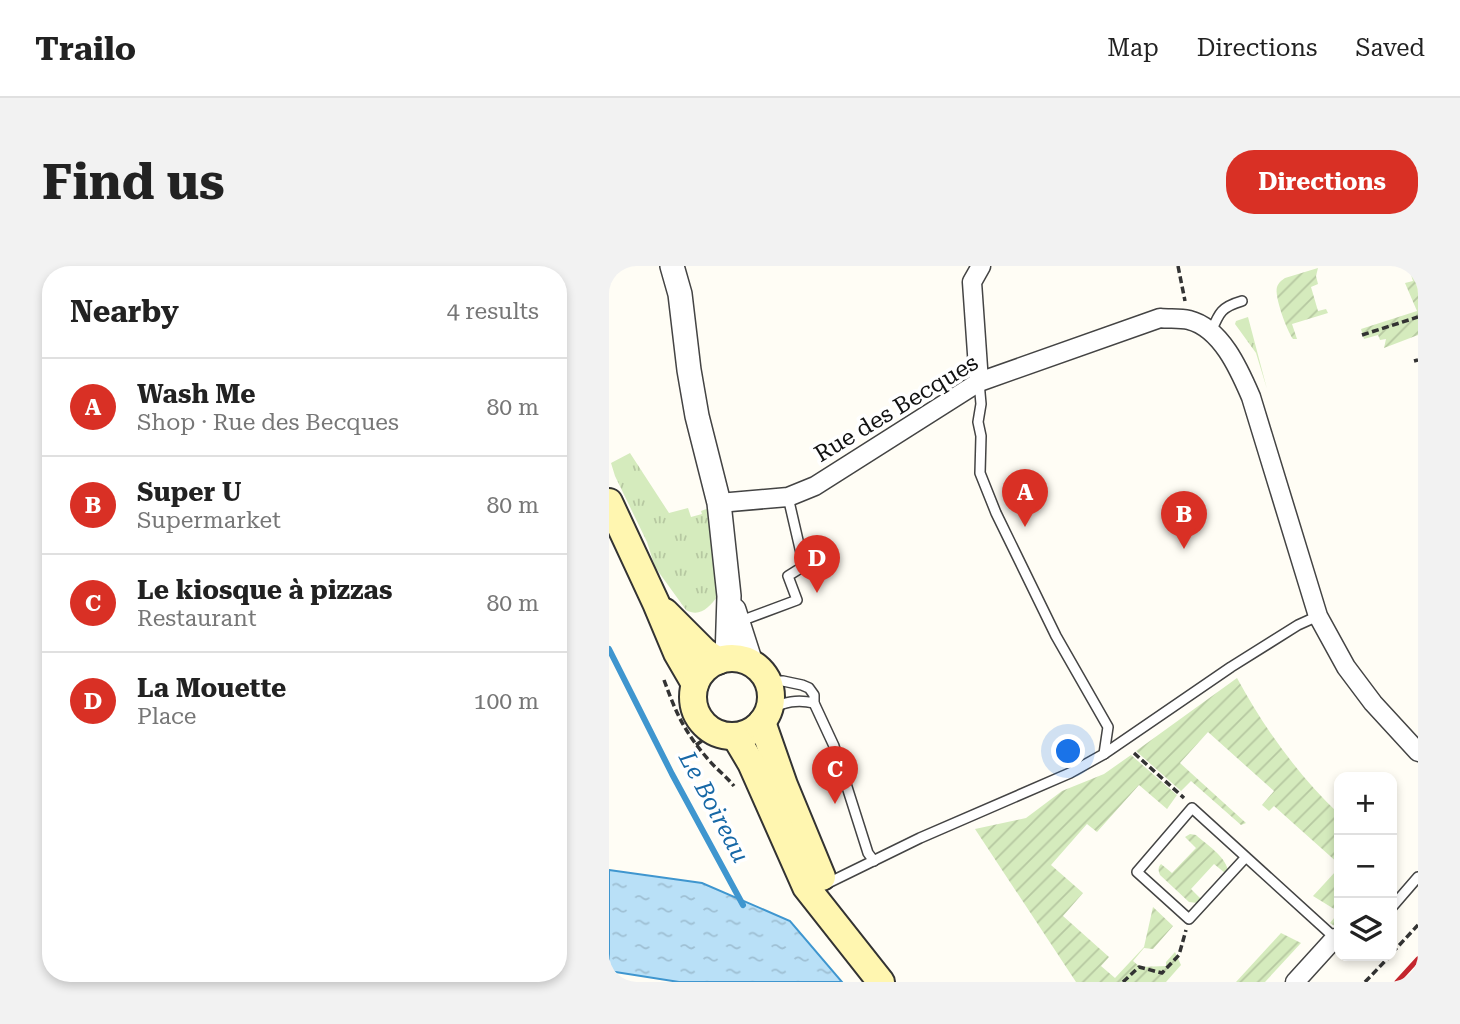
<!DOCTYPE html>
<html lang="en">
<head>
<meta charset="utf-8">
<style>
	body { margin:0; font-family:"Roboto Serif",serif; background:#f2f2f2; color:#222 }
	.controls { position:absolute; right:21px; bottom:21px; display:grid; overflow:hidden; border-radius:14px; box-shadow:0 4px 10px #0003 }
	.controls button { width:63px; height:63px; display:grid; place-items:center; padding:0; border:0; border-bottom:2px solid #e0e0e0; background:#fff; color:#222; font:35px sans-serif }
	.you { position:absolute; left:460px; top:486px; width:24px; height:24px; margin:-18px; border:5px solid #fff; border-radius:50%; background:#1a73e8; box-shadow:0 0 0 10px #1a73e833 }
	.badge { display:grid; place-items:center; width:46px; height:46px; border-radius:50%; background:#d93025; color:#fff; font-size:23px; font-weight:700 }
	.pin { position:absolute; translate:-50% -58px; filter:drop-shadow(0 2px 4px #0008) }
	.pin::after { content:''; position:absolute; top:37px; width:24px; height:21px; background:inherit; clip-path:polygon(0 0,100% 0,50% 100%) }
	.list { margin:0; padding:0; list-style:none }
	h2 { display:flex; justify-content:space-between; align-items:center; height:91px; margin:0; padding:0 28px; font-size:30px }
	h2 small { font-size:23px; font-weight:400; color:#767676 }
	.list li { display:grid; grid-template-columns:46px 1fr auto; gap:21px; align-items:center; box-sizing:border-box; height:98px; padding:0 28px; border-top:2px solid #e0e0e0 }
	.list b { display:block; font-size:26px; white-space:nowrap }
	.list p { margin:0; font-size:23px; white-space:nowrap; color:#767676 }
	.list em { font-size:23px; font-style:normal; color:#767676 }
	.icon { flex:none; width:38px; height:38px; fill:none; stroke:currentColor; stroke-width:2; stroke-linecap:round; stroke-linejoin:round }
	.map { position:relative; flex:none; width:809px; height:716px; overflow:hidden; border-radius:28px }
	header { display:flex; align-items:center; gap:42px; box-sizing:border-box; height:98px; padding:0 35px; background:#fff; border-bottom:2px solid #e0e0e0 }
	header strong { font-size:33px }
	nav { display:flex; gap:38px; margin-inline-start:auto; font-size:24px }
	.intro { display:flex; align-items:center; justify-content:space-between; box-sizing:border-box; height:168px; padding:0 42px }
	h1 { margin:0; font-size:49px }
	.button { padding:18px 32px; border-radius:28px; background:#d93025; color:#fff; font-size:24px; font-weight:700 }
	main { display:flex; gap:42px; padding:0 42px }
	aside { flex:1; background:#fff; border-radius:28px; box-shadow:0 4px 10px #0003 }
	.map>svg:first-child { display:block }
	.grass { fill:url(#grass-tufts) }
	.garden { fill:url(#garden-furrows) }
	.water { fill:url(#water-ripples); stroke:#3f96cf; stroke-width:2 }
	.lines { fill:none; stroke-linecap:round; stroke-linejoin:round }
	.stream { stroke:#3f96cf; stroke-width:6 }
	.service-casing { stroke:#444; stroke-width:12 }
	.minor-casing { stroke:#444; stroke-width:21 }
	.tertiary-casing { stroke:#444; stroke-width:26 }
	.secondary-casing { stroke:#333; stroke-width:30 }
	.path { stroke:#333; stroke-width:3.5; stroke-dasharray:7 3.5; stroke-linecap:butt }
	.service { stroke:#fff; stroke-width:9 }
	.minor { stroke:#fff; stroke-width:18 }
	.tertiary { stroke:#fff; stroke-width:23 }
	.secondary { stroke:#fff6b0; stroke-width:26 }
	.rail { stroke:#c4262e; stroke-width:5 }
	.labels { text-anchor:middle; stroke-width:7; stroke-linejoin:round; paint-order:stroke }
	.street-label { font-size:23px; fill:#111; stroke:#fff }
	.water-label { font-size:24px; font-style:italic; fill:#1768a6; stroke:#fff }
</style>
</head>
<body>
<header>
<strong>Trailo</strong>
<nav><a>Map</a><a>Directions</a><a>Saved</a></nav>
</header>
<div class="intro"><h1>Find us</h1><a class="button">Directions</a></div>
<main>
<aside>
<h2>Nearby<small>4 results</small></h2>
<ul class="list">
<li><span class="badge">A</span><div><b>Wash Me</b><p>Shop · Rue des Becques</p></div><em>80 m</em></li>
<li><span class="badge">B</span><div><b>Super U</b><p>Supermarket</p></div><em>80 m</em></li>
<li><span class="badge">C</span><div><b>Le kiosque à pizzas</b><p>Restaurant</p></div><em>80 m</em></li>
<li><span class="badge">D</span><div><b>La Mouette</b><p>Place</p></div><em>100 m</em></li>
</ul>
</aside>
<div class="map">
<svg width="809" height="716" viewBox="0 0 809 716">
	<defs>
		<pattern id="grass-tufts" width="24" height="20" patternUnits="userSpaceOnUse" patternTransform="scale(1.75)"><rect width="24" height="20" fill="#d5ebbd"/><path d="M3 7l-1-3M5 7V3M7 7l1-3M15 17l-1-3M17 17v-4M19 17l1-3" fill="none" stroke="#b6c8a1"/></pattern>
		<pattern id="garden-furrows" width="10" height="10" patternUnits="userSpaceOnUse" patternTransform="scale(1.75)"><rect width="10" height="10" fill="#d5ebbd"/><path d="M-1 1l2-2M0 10L10 0M9 11l2-2" fill="none" stroke="#b6c8a1"/></pattern>
		<pattern id="water-ripples" width="26" height="14" patternUnits="userSpaceOnUse" patternTransform="scale(1.75)"><rect width="26" height="14" fill="#b9e0f7"/><path d="M2 4q2-2 4 0t4 0M15 11q2-2 4 0t4 0" fill="none" stroke="#9ebfd3"/></pattern>
	</defs>
	<rect width="100%" height="100%" fill="#fffdf5"/>
	<g class="grass">
		<path d="M639 51 658 123 647 87 626 58 627 55Z"/>
		<path d="M21 187 60 247 79 242 82 251 93 248 92 245 100 242 109 330C100 341 91 352 77 344L46 301 38 276 6 210 2 197Z"/>
	</g>
	<g class="garden">
		<path d="M799 0H809V69L775 82 777 73 771 74 769 69 755 73 752 63 808 45 796 17 804 15Z"/>
		<path d="M709 2 707 10 709 18 702 21 709 45 717 43 719 47 683 58 688 73H684C678 65 665 30 668 21 670 16 672 15 676 12Z"/>
		<path d="M628 412C655 462 689 509 730 548V598L665 540 660 545 653 539 665 525 599 466 571 497 637 557 632 559 582 515 572 525 527 485Z"/>
		<path d="M522 489 568 529 558 543 530 519 488 566 478 558 442 599 474 627 454 650 500 691 492 700 506 712 535 681 544 641 564 660 544 683 535 682 524 695 531 701 557 700V696L566 686 572 699 557 716H467L366 563 417 552 453 525 495 508Z"/>
		<path d="M581 568 587 569C598 579 615 589 619 604L616 607 605 598 582 623 593 634 588 637 580 636 551 609C549 604 549 601 552 598L563 607 587 582 576 571Z"/>
		<path d="M727 605 730 608V663L721 657 730 646 704 630Z"/>
		<path d="M672 667 692 677 656 716H627Z"/>
	</g>
	<path class="water" d="M0 604 93 617 181 655 233 716H70L0 705Z"/>
	<g class="lines">
		<path class="stream" d="M0 383 63 508 134 639"/>
		<g class="service-casing">
			<g id="service">
				<path d="M602 66C610 47 612 41 633 35"/>
				<path d="M179 231 195 300"/>
				<path d="M129 356 188 334 179 310 195 300 215 283"/>
				<path d="M159 415H174L193 419 200 422 205 429V437L225 480 259 587 265 595"/>
				<path d="M160 443C176 436 188 433 205 437"/>
				<path d="M495 488 622 401 689 359 709 350"/>
				<path d="M637 591 580 653 528 606 583 542 726 672"/>
				<path d="M217 618 311 572 461 507 495 488 499 461 447 370 387 247 371 207 372 170 369 156 372 138 370 116"/>
				<path d="M783 641 809 611"/>
			</g>
		</g>
		<g class="minor-casing">
			<g id="minor">
				<path d="M370 116 363 16 372 0"/>
				<path d="M110 237 179 231 206 220 370 116 551 52C560 53 571 52 580 54 612 62 630 103 642 131L709 350 737 401 764 437 809 486"/>
				<path d="M686 716 726 672"/>
			</g>
		</g>
		<g class="tertiary-casing">
			<g id="tertiary">
				<path d="M63 0 71 28 80 104 88 150 110 237 120 330 118 392"/>
				<path d="M125 344 142 397"/>
			</g>
		</g>
		<g class="secondary-casing">
			<g id="secondary">
				<path d="M0 236 47 337 68 387 86 418"/>
				<path d="M56 346 95 385 109 395"/>
				<circle cx="123" cy="431" r="39"/>
				<path d="M153 456 175 519 213 611"/>
				<path d="M126 470 142 497 197 621 272 716"/>
			</g>
		</g>
		<g class="path">
			<path d="M569 0 576 35"/>
			<path d="M753 69 809 51"/>
			<path d="M805 95 809 94"/>
			<path d="M55 414C67 447 75 465 98 492 106 502 117 510 125 520"/>
			<path d="M87 479 103 468"/>
			<path d="M525 487 575 532"/>
			<path d="M783 687 809 659"/>
			<path d="M514 716 530 701 553 707 570 689 577 664"/>
			<path d="M756 716 781 690"/>
		</g>
		<use href="#service" class="service"/>
		<use href="#minor" class="minor"/>
		<use href="#tertiary" class="tertiary"/>
		<use href="#secondary" class="secondary"/>
		<g class="rail">
			<path d="M788 716 809 693"/>
			<path d="M803 716 809 710"/>
		</g>
	</g>
	<g class="labels">
		<g class="street-label">
			<text transform="translate(287 142) rotate(-31)" y="8">Rue des Becques</text>
		</g>
		<g class="water-label">
			<text transform="translate(105 541) rotate(62)" y="8">Le Boireau</text>
		</g>
	</g>
</svg>
<div class="controls">
<button>+</button>
<button>−</button>
<button><svg class="icon" aria-label="layers" viewBox="0 0 24 24"><path d="M12 4l9 5-9 5-9-5zM3 14l9 5 9-5"/></svg></button>
</div>
<div class="you"></div>
<div class="pin badge" style="left:416px;top:261px">A</div>
<div class="pin badge" style="left:575px;top:283px">B</div>
<div class="pin badge" style="left:226px;top:538px">C</div>
<div class="pin badge" style="left:208px;top:327px">D</div>
</div>
</main>
</body>
</html>
